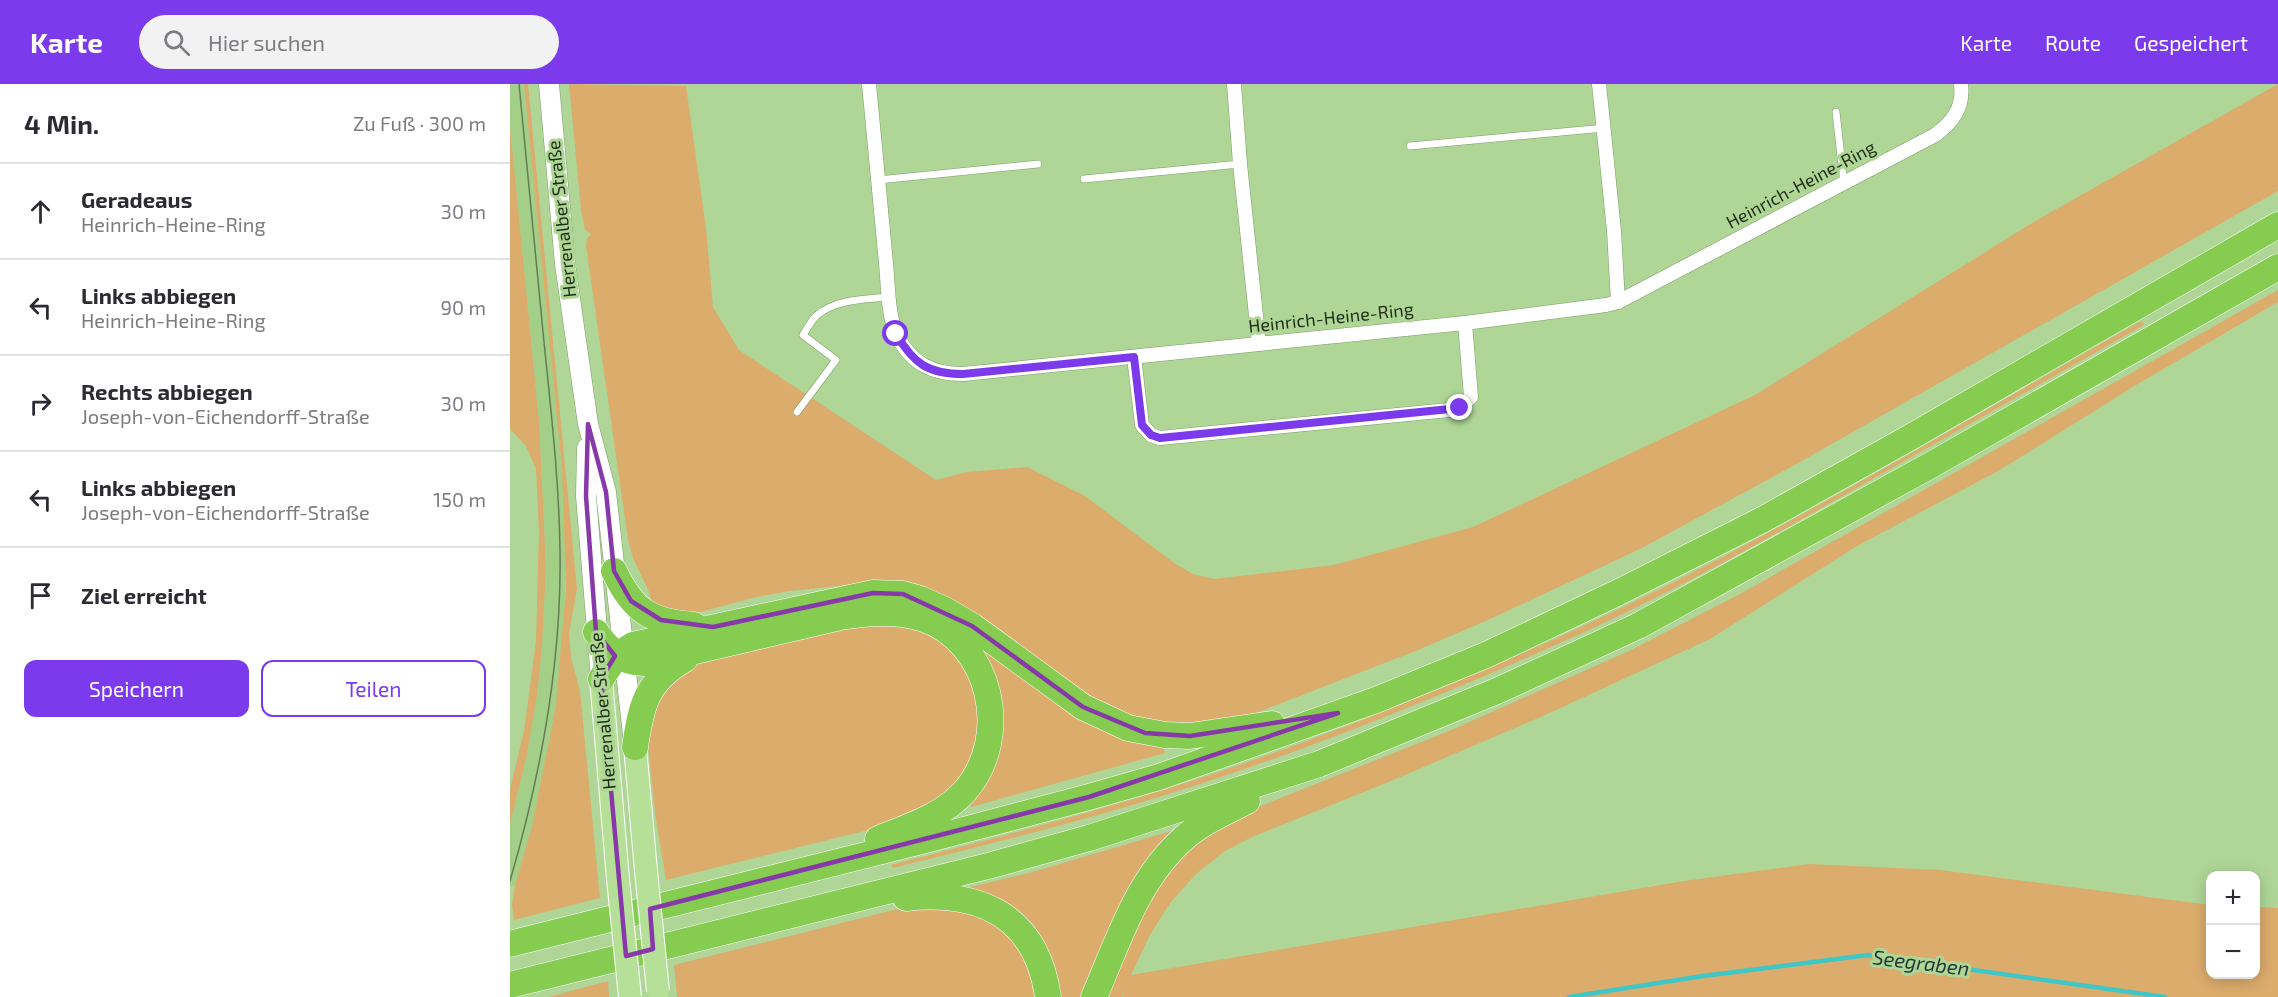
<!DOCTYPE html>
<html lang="de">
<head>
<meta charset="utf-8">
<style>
	body { margin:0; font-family:"Exo 2",sans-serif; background:#f2f2f3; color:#2b2b33 }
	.controls { position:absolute; right:18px; bottom:18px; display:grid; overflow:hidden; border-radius:12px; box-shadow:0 3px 15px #0003 }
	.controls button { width:54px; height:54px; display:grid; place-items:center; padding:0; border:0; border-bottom:2px solid #e1e1e2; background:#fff; color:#2b2b33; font:30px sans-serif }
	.stop { position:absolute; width:18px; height:18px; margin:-14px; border:4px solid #7c3aed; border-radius:50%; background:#fff }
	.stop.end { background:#7c3aed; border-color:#fff; box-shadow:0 2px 6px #0008 }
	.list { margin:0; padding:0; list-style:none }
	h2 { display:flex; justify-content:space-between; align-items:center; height:78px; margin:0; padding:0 24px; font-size:26px }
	h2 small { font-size:20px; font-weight:400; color:#7c7c81 }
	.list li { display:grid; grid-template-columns:39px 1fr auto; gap:18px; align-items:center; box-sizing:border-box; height:96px; padding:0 24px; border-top:2px solid #e1e1e2 }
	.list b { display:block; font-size:22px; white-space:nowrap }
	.list p { margin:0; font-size:20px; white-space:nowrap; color:#7c7c81 }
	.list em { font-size:20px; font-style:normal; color:#7c7c81 }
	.actions { display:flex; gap:12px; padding:18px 24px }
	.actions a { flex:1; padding:14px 0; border:2px solid #7c3aed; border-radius:12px; text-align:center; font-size:21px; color:#7c3aed }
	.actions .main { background:#7c3aed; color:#fff }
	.icon { flex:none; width:33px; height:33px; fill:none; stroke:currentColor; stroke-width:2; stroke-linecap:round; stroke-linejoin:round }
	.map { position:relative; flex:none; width:1768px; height:913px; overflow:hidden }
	header { display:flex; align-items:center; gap:36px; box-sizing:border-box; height:84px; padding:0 30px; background:#7c3aed; color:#fff }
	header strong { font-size:28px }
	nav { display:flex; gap:33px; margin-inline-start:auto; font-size:21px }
	.search { width:420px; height:54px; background:#f2f2f3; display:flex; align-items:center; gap:15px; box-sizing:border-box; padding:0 21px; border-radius:33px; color:#7c7c81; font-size:22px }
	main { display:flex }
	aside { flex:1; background:#fff }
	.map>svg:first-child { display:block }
	.built { fill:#a4cf89 }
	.green { fill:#dbac6c }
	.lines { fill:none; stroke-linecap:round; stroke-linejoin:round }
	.stream { stroke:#3ec7c6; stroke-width:4.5 }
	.lane-casing { stroke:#7a9f63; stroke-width:8 }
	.street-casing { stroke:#7a9f63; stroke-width:15 }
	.secondary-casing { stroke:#7a9f63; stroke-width:21 }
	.primary-casing { stroke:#fff; stroke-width:24 }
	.highway-casing { stroke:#fff; stroke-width:27 }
	.lane { stroke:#fff; stroke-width:7 }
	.street { stroke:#fff; stroke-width:14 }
	.secondary { stroke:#fff; stroke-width:20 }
	.primary { stroke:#b6e097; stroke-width:22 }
	.highway { stroke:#86cc51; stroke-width:26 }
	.tram { stroke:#637d52; stroke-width:1.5 }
	.primary-bridge-casing { stroke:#fff; stroke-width:24; stroke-linecap:butt }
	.primary-bridge { stroke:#b6e097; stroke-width:22 }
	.route { stroke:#7c3aed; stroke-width:8 }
	.marked { fill:none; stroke:#8738a9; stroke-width:4.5; stroke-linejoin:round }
	.labels { text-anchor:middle; stroke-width:6; stroke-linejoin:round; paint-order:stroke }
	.street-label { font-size:18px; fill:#1f2e15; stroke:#afd697 }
	.water-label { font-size:20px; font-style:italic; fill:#213838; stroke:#afd697 }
</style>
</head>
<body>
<header>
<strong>Karte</strong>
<div class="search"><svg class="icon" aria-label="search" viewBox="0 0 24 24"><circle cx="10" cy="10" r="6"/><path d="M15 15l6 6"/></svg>Hier suchen</div>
<nav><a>Karte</a><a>Route</a><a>Gespeichert</a></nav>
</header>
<main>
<aside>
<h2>4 Min.<small>Zu Fuß · 300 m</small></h2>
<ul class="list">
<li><svg class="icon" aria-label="ahead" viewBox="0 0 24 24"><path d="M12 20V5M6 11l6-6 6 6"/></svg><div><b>Geradeaus</b><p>Heinrich-Heine-Ring</p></div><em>30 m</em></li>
<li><svg class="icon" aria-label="left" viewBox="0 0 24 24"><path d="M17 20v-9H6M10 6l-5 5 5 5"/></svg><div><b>Links abbiegen</b><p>Heinrich-Heine-Ring</p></div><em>90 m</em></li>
<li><svg class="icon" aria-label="right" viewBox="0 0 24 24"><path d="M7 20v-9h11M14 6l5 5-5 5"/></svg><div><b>Rechts abbiegen</b><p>Joseph-von-Eichendorff-Straße</p></div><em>30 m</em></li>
<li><svg class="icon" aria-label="left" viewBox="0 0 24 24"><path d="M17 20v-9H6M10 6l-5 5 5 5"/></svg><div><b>Links abbiegen</b><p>Joseph-von-Eichendorff-Straße</p></div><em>150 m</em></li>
<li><svg class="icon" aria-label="arrive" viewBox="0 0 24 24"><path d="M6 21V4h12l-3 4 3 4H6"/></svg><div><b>Ziel erreicht</b></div></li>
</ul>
<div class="actions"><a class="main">Speichern</a><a>Teilen</a></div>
</aside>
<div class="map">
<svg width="1768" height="913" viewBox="0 0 1768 913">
	<rect width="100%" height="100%" fill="#afd697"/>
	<path class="built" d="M0 0H14L52 385 56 466 54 539 46 621 22 742 5 801 0 802V740L16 675 27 612 32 562 36 483 29 337 0 42Z"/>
	<g class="green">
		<path d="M14 0H18L67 505 59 549 61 573 70 607 90 814 4 836 2 820 5 801 22 742 46 621 56 505 52 385Z"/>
		<path d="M59 0 176 2 196 144 203 223 229 266 426 396 457 388 517 383 575 412 664 479 683 490 704 495 824 481 963 443 1245 311 1527 136 1768 0V107L1290 378 1130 465 978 536 908 566 751 627 703 643 622 637 358 499 279 507 242 514 180 531 143 521 139 508 123 474 118 456 76 162 77 154 81 150 75 146 71 126Z"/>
		<path d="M0 42 29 337 36 483 32 562 27 612 16 675 0 740V705L14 647 26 557 29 447 26 385 16 362 0 345Z"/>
		<path d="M1768 206V218L1626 301 1490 386 1347 462 1200 555 1033 632 881 697 742 753 715 767 686 790 660 819 640 851 621 891 1174 797 1299 780 1430 786 1700 821V890H1746V823L1768 824V913H613L615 907 612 913H594L620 851 660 779 718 735 939 647 1119 567 1230 510Z"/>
		<path d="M1631 237 1634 241C1553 287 1471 334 1389 380 1287 438 1185 497 1079 546 933 612 783 673 629 719 548 743 465 764 383 784L381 781C476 756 572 732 666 702 797 660 925 609 1051 552 1251 462 1440 345 1631 237Z"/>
		<path d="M379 518 420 527 436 535 574 632 601 645 653 663 655 669 461 723 459 717C485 683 500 640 483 598 441 497 354 522 270 541 229 551 187 561 146 570L144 564 354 519Z"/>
		<path d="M350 539H389L433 557 454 579 465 606 471 633 460 683 443 707 391 738 156 796 145 729 136 642 148 606 173 582Z"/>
		<path d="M668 745 576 913H545L543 894 456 804 519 789Z"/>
		<path d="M395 823 468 829 508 858 529 913H167L164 881Z"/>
		<path d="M98 897 99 913H38Z"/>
	</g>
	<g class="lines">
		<path class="stream" d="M1059 913 1193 892 1358 871 1655 913"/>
		<g class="lane-casing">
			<g id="lane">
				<path d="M1326 28 1334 100"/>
				<path d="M900 62 1095 44"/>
				<path d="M574 95 730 80"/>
				<path d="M368 96 528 80"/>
				<path d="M287 328 326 276 293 251C297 245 301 237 306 232 325 215 356 215 379 213"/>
			</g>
		</g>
		<g class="street-casing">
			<g id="street">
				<path d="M359 0C365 60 370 119 376 179 378 200 378 233 387 251 401 280 423 290 453 290L955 239 1096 221 1108 218 1425 51C1443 38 1454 23 1451 0"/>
				<path d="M724 0 730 80 749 260"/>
				<path d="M1089 0 1104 147 1108 218"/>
				<path d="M624 273 632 341 641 351 650 354 939 326 950 324 961 313 955 239"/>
			</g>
		</g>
		<g class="secondary-casing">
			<g id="secondary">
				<path d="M39 0 55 180 78 340 96 408 123 651"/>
				<path d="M77 364 76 412 91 595"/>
			</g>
		</g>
		<g class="primary-casing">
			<g id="primary">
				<path d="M91 595 108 795"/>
				<path d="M125 663 136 787"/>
			</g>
		</g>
		<g class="highway-casing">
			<g id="highway">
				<path d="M104 487C123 527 140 538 184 541"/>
				<path d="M86 548C98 565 112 579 134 579L330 533C357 529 384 526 411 534 482 557 502 653 455 707 433 732 398 743 368 755"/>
				<path d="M91 595 107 571 123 561 363 509 393 510 410 515 435 526 462 542 573 623 618 644 655 651 680 652 762 640"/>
				<path d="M125 663C131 622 136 597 175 575"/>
				<path d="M396 814C471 806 527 833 538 913"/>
				<path d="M0 860 412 757 579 713 649 693 866 616 976 571 1107 509 1252 436 1399 354 1768 141"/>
				<path d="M0 901 478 782 579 754 809 680 989 606 1128 542 1421 381 1768 183"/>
				<path d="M584 913C608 858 627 795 674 754 692 738 716 728 737 717"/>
			</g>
		</g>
		<use href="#lane" class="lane"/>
		<use href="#street" class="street"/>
		<use href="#secondary" class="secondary"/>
		<use href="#primary" class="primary"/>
		<use href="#highway" class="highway"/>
		<path class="tram" d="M0 797C31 690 52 578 50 466 49 396 41 327 34 258 26 172 18 86 9 0"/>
		<g class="primary-bridge-casing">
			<g id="primary-bridge">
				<path d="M136 787 148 907"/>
				<path d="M108 795 120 913"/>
			</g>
		</g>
		<use href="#primary-bridge" class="primary-bridge"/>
	</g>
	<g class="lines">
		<path class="route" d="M386 250C404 280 418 290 453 290L624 273 632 341 641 351 650 354 950 324"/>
	</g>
	<path class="marked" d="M78 340 96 408 104 487 121 517 151 536 203 543 363 509 393 510 462 542 573 623 635 649 680 652 828 629 579 713 140 825 143 865 116 872 91 595 105 572 86 548 76 412Z"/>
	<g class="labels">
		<g class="street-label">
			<text transform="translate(1291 101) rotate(-28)" y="6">Heinrich-Heine-Ring</text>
			<text transform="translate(52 135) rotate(-96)" y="6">Herrenalber Straße</text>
			<text transform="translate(821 234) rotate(-6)" y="6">Heinrich-Heine-Ring</text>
			<text transform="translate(93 627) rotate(-95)" y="6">Herrenalber Straße</text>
		</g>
		<g class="water-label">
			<text transform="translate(1411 879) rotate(7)" y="7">Seegraben</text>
		</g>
	</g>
</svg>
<div class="controls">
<button>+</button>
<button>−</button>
</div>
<div class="stop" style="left:386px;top:250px"></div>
<div class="stop end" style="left:950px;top:324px"></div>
</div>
</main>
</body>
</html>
